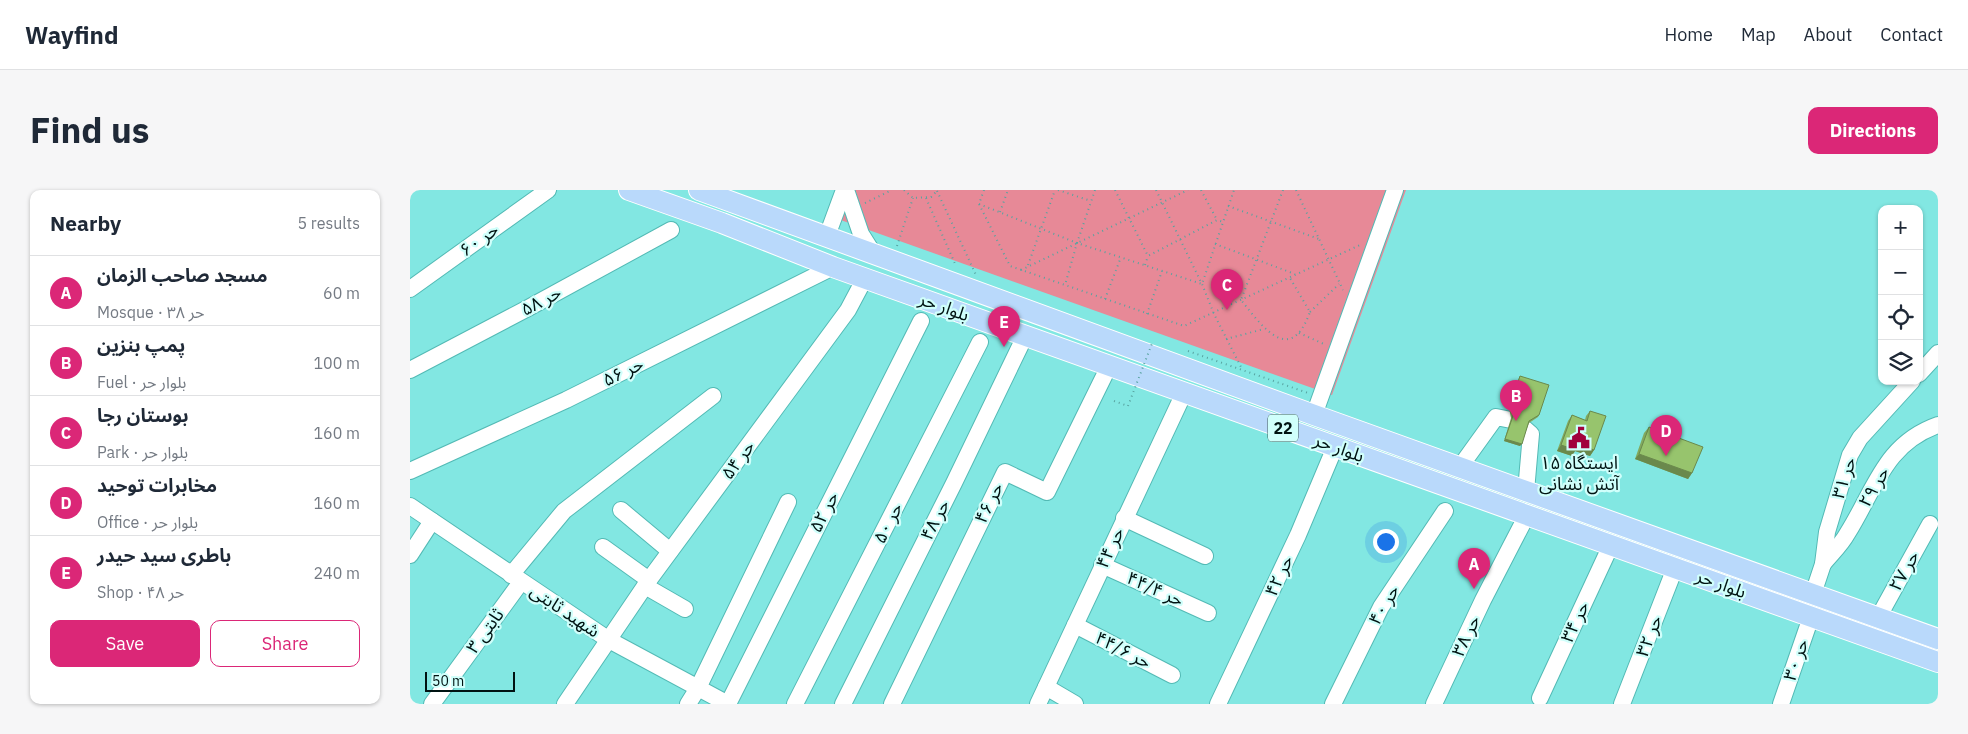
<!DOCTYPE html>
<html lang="en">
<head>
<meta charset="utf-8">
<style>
	body { margin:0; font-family:"IBM Plex Sans","Noto Sans Arabic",sans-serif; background:#f6f6f7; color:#1f2937 }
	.controls { position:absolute; right:15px; top:15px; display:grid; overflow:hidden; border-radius:10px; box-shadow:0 1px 4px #0004 }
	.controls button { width:45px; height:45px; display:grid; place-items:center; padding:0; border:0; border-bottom:1px solid #e0e1e3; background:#fff; color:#1f2937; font:25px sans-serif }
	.scale { position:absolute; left:15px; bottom:12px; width:90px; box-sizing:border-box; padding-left:5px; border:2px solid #001312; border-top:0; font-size:14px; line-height:18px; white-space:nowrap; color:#001312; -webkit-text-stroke:4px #d0fffb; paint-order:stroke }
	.you { position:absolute; left:975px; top:351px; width:18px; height:18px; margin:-12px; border:4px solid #fff; border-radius:50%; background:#1a73e8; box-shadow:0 0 0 8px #1a73e833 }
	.badge { display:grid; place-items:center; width:32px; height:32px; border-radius:50%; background:#db2777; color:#fff; font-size:16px; font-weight:700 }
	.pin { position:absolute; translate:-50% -41px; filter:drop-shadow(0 1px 2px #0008) }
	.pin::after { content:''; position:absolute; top:26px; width:18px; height:15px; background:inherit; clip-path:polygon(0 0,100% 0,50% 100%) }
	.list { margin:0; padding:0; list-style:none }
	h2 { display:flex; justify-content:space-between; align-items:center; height:65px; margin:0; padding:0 20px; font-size:21px }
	h2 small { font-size:16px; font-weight:400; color:#747a83 }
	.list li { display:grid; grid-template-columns:32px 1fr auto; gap:15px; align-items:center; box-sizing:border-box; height:70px; padding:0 20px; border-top:1px solid #e0e1e3 }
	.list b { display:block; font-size:19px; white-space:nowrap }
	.list p { margin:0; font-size:16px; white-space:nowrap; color:#747a83 }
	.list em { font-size:16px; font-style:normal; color:#747a83 }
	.actions { display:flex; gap:10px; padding:15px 20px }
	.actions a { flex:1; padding:11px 0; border:1px solid #db2777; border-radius:10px; text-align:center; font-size:18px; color:#db2777 }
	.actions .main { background:#db2777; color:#fff }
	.icon { flex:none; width:28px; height:28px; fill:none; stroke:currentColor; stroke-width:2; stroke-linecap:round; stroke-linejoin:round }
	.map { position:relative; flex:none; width:1528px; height:514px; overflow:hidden; border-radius:10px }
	header { display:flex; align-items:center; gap:30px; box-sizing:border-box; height:70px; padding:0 25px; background:#fff; border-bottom:1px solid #e0e1e3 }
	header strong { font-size:24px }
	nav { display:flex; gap:28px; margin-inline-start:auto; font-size:18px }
	.intro { display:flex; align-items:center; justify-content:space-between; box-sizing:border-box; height:120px; padding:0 30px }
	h1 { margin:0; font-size:35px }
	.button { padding:12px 22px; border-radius:10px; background:#db2777; color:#fff; font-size:18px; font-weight:700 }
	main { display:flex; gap:30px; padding:0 30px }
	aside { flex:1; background:#fff; border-radius:10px; box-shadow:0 1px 4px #0004 }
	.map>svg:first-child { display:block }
	.green { fill:#e78997 }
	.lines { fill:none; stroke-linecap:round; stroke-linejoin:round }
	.minor-casing { stroke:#53bab5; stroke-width:18 }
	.major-casing { stroke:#fff; stroke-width:22 }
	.path { stroke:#58a3a0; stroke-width:2; stroke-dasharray:1 4; stroke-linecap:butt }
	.minor { stroke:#fff; stroke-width:16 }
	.major { stroke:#b9d9fb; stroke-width:20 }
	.path-bridge { stroke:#58a3a0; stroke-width:2; stroke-dasharray:1 4; stroke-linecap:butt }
	.wall { fill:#82a95e }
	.shaded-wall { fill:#6a894c }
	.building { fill:#97c46d; stroke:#6a894c }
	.labels { text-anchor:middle; stroke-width:4.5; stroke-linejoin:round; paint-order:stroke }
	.shield { fill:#d0fffb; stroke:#3e5a58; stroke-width:1 }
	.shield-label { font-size:16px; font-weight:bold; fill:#001312 }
	.street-label { font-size:18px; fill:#001312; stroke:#d0fffb }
	.poi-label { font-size:18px; fill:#001312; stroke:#d0fffb }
</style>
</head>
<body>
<header>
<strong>Wayfind</strong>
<nav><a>Home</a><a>Map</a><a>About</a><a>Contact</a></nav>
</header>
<div class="intro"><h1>Find us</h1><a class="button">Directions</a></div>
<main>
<aside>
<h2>Nearby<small>5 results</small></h2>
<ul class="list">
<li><span class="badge">A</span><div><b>مسجد صاحب الزمان</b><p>Mosque · حر ۳۸</p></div><em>60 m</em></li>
<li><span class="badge">B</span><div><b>پمپ بنزین</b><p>Fuel · بلوار حر</p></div><em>100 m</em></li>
<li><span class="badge">C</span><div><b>بوستان رجا</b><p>Park · بلوار حر</p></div><em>160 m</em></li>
<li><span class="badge">D</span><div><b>مخابرات توحید</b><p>Office · بلوار حر</p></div><em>160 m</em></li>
<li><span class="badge">E</span><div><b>باطری سید حیدر</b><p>Shop · حر ۴۸</p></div><em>240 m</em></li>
</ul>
<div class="actions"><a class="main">Save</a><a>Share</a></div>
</aside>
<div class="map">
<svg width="1528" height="514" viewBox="0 0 1528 514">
	<rect width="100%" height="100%" fill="#82e7e2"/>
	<path class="green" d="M435 0H996L922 205 425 28Z"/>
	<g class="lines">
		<g class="minor-casing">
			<g id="minor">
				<path d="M436 0 451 44 463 63"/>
				<path d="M417 46 434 0"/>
				<path d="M0 99 138 0"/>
				<path d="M0 180 120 117 261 40"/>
				<path d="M1509 184 1528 163"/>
				<path d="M904 225 985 0"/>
				<path d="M1050 277 1086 227 1106 231 1121 244 1116 301"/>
				<path d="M0 281 156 210 423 77"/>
				<path d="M0 316 199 450 318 514"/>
				<path d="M211 320 260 361"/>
				<path d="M714 328 795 366"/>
				<path d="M193 357 239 390"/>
				<path d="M0 365 22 331"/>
				<path d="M1413 374C1421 364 1431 355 1437 344 1465 300 1474 254 1528 235"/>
				<path d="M692 375 798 423"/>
				<path d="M101 385 154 321 303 206"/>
				<path d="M235 396 275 419"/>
				<path d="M1403 404 1413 374 1417 342 1440 265 1450 248 1502 191"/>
				<path d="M1468 428 1520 334"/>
				<path d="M665 435 762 485"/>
				<path d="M636 497 665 514"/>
				<path d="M1130 508 1201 355"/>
				<path d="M22 514 111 392"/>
				<path d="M155 514 239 390 438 120 455 88"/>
				<path d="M278 514 288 498 378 312"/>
				<path d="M318 514 511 131"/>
				<path d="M385 514 570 152"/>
				<path d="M433 514 544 293 615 146"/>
				<path d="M482 514 595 282 637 302 699 176"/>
				<path d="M628 514 774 203"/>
				<path d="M808 514 888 345 925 257"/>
				<path d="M923 514 971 417 1035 321"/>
				<path d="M1024 514 1073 410 1117 325"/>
				<path d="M1212 514 1265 378"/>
				<path d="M1371 514 1401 427"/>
			</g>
		</g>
		<g class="major-casing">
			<g id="major">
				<path d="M219 0 312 33 423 77 1528 472"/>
				<path d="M289 0 904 225 1528 449"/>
			</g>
		</g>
		<g class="path">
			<path d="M494 0 503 8 521 7 528 0"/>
			<path d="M574 0 569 14 600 76 774 136 950 55"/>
			<path d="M648 0 681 11"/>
			<path d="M685 0 667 53 792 94 824 0"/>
			<path d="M705 0 738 66 807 30 813 32"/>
			<path d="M746 0 792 94 804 124 832 179"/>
			<path d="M791 0 807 30"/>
			<path d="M873 0 831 110C852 136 880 177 900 122L880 88"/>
			<path d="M886 0 933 100"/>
			<path d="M527 1 566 85"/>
			<path d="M516 8 546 76"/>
			<path d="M455 13 482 0"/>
			<path d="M569 14 667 53 655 95"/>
			<path d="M818 16 909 49"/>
			<path d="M590 22 598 0"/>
			<path d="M805 54 885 84"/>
			<path d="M487 56 503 8"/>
			<path d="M618 75 645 0"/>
			<path d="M735 75 738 66"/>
			<path d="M611 80 778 0"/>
			<path d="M695 109 711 67"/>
			<path d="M900 122 929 94"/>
			<path d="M737 124 752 81"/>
			<path d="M889 143 914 154"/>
			<path d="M816 149 854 139"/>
			<path d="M778 161 898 203"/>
			<path d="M704 211 718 216"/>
		</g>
		<use href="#minor" class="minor"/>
		<use href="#major" class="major"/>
		<path class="path-bridge" d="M718 216 743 151"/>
	</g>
	<g class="wall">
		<path d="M1110 186 1129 225 1128 227 1119 233 1110 256 1094 251 1101 228 1099 218 1109 188Z"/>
		<path d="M1180 221 1184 260 1180 266 1165 261 1162 266 1147 261 1158 231 1162 225 1175 230 1176 226Z"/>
		<path d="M1239 237 1282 283 1278 289 1225 269 1234 243Z"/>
	</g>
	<g class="shaded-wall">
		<path d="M1095 249 1112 254 1110 256 1094 251Z"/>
		<path d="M1168 254 1184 260 1180 266 1165 261 1162 266 1147 261 1151 255Z"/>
		<path d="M1229 264 1282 283 1278 289 1225 269Z"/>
	</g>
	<g class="building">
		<path d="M1110 186 1139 195 1129 225 1119 231 1112 254 1095 249 1103 226 1100 216Z"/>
		<path d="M1180 221 1196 226 1184 260 1168 254 1166 260 1151 255 1162 225 1177 231Z"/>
		<path d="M1239 237 1293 257 1282 283 1229 264Z"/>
	</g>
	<defs>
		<g id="civic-bare" transform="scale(1.725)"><path d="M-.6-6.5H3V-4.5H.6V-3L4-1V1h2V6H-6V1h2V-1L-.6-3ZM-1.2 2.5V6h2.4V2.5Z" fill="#a1023d" stroke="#d0fffb" stroke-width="2.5" paint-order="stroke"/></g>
	</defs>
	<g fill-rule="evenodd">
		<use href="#civic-bare" x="1169" y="248"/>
	</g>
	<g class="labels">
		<rect class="shield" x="858" y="224.5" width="30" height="27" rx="4"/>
		<g class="shield-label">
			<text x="873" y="244">22</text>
		</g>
		<g class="street-label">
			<text transform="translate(69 50) rotate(-36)" y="6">حر ۶۰</text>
			<text transform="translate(131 111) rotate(-28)" y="6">حر ۵۸</text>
			<text transform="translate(534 117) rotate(20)" y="6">بلوار حر</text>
			<text transform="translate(213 182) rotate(-26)" y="6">حر ۵۶</text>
			<text transform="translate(929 258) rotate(20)" y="6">بلوار حر</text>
			<text transform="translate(328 270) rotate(-54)" y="6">حر ۵۴</text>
			<text transform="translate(1434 288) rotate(-72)" y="6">حر ۳۱</text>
			<text transform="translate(1464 297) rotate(-60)" y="6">حر ۲۹</text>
			<text transform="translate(579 313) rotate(-64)" y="6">حر ۴۶</text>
			<text transform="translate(414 322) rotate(-63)" y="6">حر ۵۲</text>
			<text transform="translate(525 330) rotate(-63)" y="6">حر ۴۸</text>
			<text transform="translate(478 333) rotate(-63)" y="6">حر ۵۰</text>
			<text transform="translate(700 358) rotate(-65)" y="6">حر ۴۴</text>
			<text transform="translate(1494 381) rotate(-61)" y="6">حر ۲۷</text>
			<text transform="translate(869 386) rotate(-65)" y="6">حر ۴۲</text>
			<text transform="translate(1311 394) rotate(20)" y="6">بلوار حر</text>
			<text transform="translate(745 399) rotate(24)" y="6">حر ۴۴/۴</text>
			<text transform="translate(974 415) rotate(-60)" y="6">حر ۴۰</text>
			<text transform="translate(155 421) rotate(34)" y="6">شهید ثابتی</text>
			<text transform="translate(1165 432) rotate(-65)" y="6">حر ۳۴</text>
			<text transform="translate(75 441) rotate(-54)" y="6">ثابتی ۳</text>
			<text transform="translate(1056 446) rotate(-65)" y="6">حر ۳۸</text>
			<text transform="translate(1239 446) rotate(-69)" y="6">حر ۳۲</text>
			<text transform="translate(713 460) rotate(27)" y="6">حر ۴۴/۶</text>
			<text transform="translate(1386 470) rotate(-71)" y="6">حر ۳۰</text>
		</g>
		<g class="poi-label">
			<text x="1169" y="279">ایستگاه ۱۵<tspan x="1169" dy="21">آتش نشانی</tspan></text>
		</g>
	</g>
</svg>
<div class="controls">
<button>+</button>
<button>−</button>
<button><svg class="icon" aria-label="locate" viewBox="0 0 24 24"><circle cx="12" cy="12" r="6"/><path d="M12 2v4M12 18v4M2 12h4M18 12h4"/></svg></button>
<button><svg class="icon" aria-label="layers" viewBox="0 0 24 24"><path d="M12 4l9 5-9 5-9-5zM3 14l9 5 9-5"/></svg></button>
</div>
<div class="scale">50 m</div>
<div class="you"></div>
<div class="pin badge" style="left:1064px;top:399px">A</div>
<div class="pin badge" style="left:1106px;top:231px">B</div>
<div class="pin badge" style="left:817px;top:120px">C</div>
<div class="pin badge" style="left:1256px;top:266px">D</div>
<div class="pin badge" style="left:594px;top:157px">E</div>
</div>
</main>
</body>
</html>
